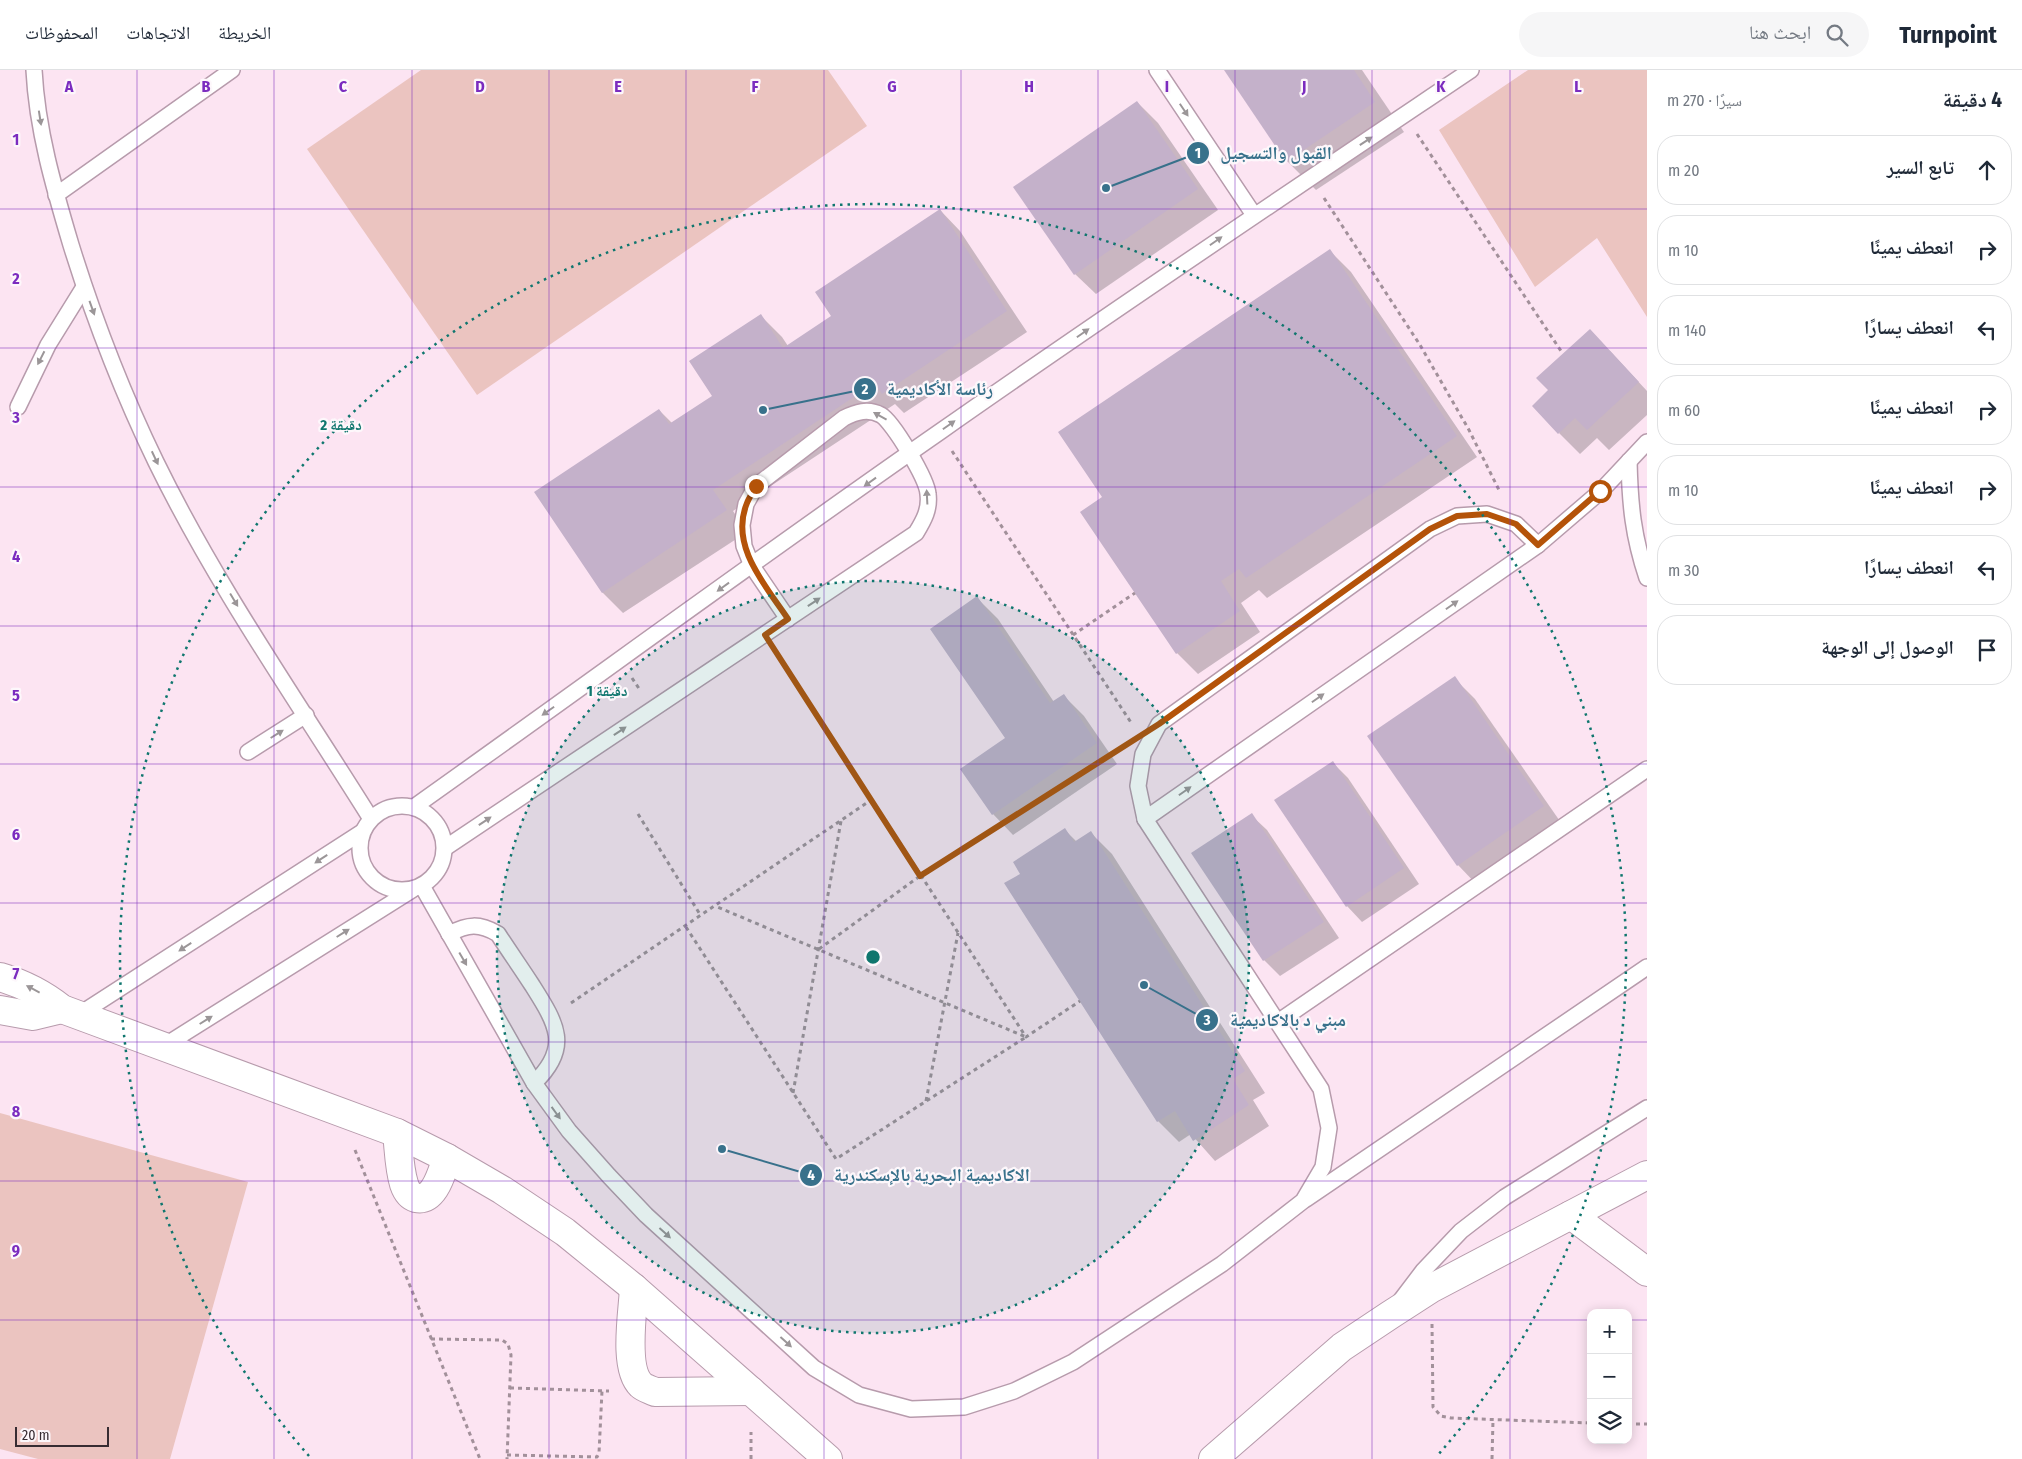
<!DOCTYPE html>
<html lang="ar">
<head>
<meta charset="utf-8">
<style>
	body { margin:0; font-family:"Fira Sans Condensed","Noto Naskh Arabic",sans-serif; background:#f6f6f7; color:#1f2937; direction:rtl }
	.controls { position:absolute; right:15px; bottom:15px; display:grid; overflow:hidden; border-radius:10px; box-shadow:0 2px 12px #0003 }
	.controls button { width:45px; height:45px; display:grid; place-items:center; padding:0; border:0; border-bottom:1px solid #e0e1e3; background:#fff; color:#1f2937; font:25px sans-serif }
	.scale { position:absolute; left:15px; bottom:12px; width:94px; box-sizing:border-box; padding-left:5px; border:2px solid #372c32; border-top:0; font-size:14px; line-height:18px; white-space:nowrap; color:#372c32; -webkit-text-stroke:4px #fdf7fb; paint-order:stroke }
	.stop { position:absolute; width:15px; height:15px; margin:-11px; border:4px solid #b45309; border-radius:50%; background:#fff }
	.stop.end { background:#b45309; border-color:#fff; box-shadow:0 1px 5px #0008 }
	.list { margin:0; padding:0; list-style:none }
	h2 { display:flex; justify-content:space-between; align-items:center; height:65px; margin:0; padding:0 20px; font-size:21px }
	h2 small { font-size:16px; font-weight:400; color:#747a83 }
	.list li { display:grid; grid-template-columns:32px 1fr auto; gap:15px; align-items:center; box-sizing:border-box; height:70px; margin:0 10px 10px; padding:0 10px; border:1px solid #e0e1e3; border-radius:20px }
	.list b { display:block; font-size:19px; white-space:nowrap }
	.list em { font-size:16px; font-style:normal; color:#747a83 }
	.icon { flex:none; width:28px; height:28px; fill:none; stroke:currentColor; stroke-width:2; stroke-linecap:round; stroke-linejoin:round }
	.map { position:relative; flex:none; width:1647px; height:1389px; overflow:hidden; direction:ltr }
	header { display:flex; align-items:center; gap:30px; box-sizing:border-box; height:70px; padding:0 25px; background:#fff; border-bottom:1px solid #e0e1e3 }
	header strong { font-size:24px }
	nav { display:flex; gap:28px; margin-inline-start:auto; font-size:18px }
	.search { width:350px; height:45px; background:#f6f6f7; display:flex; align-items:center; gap:12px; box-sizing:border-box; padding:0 18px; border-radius:28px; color:#747a83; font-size:19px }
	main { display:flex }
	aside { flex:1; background:#fff }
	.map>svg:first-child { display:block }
	.green { fill:#ebc4c0 }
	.shadow { fill:#0003 }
	.building { fill:#c4b1ca }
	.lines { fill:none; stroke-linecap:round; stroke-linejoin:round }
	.lane-casing { stroke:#b79bac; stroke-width:18 }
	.street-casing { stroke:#b79bac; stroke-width:30 }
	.path { stroke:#a2909a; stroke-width:3; stroke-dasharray:4 4; stroke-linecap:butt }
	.lane { stroke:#fff; stroke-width:15 }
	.street { stroke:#fff; stroke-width:28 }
	.oneway { fill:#9b9698 }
	.route { stroke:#b45309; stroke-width:6 }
	.grid { fill:none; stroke:#7b2cbf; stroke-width:1; stroke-opacity:0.55 }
	.ring { fill:none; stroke:#0f766e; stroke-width:2.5; stroke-dasharray:2.5 5 }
	.grid-label { font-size:16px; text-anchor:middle; font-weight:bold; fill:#7b2cbf; stroke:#fdf7fb; stroke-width:4.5; stroke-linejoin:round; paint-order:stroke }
	.centre { fill:#0f766e; stroke:#fdf7fb; stroke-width:2.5 }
	.ring-label { font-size:15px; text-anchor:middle; font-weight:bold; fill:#0f766e; stroke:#fdf7fb; stroke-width:4.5; stroke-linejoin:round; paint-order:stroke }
	.leader { fill:none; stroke:#38718b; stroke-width:2 }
	.callout-dot { fill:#38718b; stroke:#fdf7fb; stroke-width:2 }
	.mark-label { font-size:15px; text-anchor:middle; font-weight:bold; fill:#fff }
	.callout-label { font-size:18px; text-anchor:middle; font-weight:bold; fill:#38718b; stroke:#fdf7fb; stroke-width:4.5; stroke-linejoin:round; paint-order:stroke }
</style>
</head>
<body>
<header>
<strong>Turnpoint</strong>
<div class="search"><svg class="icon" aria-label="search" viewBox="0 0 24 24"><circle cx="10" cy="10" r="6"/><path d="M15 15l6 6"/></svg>ابحث هنا</div>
<nav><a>الخريطة</a><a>الاتجاهات</a><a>المحفوظات</a></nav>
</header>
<main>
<aside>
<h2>4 دقيقة<small>سيرًا · 270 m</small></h2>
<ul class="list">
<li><svg class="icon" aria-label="ahead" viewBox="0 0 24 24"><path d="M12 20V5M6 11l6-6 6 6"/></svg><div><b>تابع السير</b></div><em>20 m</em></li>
<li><svg class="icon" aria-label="right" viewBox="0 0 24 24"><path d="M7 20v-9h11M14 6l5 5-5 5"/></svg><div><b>انعطف يمينًا</b></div><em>10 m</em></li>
<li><svg class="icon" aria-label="left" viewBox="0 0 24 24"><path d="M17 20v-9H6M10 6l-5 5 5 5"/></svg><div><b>انعطف يسارًا</b></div><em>140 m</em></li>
<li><svg class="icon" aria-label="right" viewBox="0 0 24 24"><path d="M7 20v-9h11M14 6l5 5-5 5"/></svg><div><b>انعطف يمينًا</b></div><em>60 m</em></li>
<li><svg class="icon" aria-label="right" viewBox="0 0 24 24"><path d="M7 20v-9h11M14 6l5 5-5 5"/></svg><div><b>انعطف يمينًا</b></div><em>10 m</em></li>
<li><svg class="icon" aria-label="left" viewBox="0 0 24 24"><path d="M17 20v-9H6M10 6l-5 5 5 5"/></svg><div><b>انعطف يسارًا</b></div><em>30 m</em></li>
<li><svg class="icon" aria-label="arrive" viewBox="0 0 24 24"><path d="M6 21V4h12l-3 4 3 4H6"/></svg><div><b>الوصول إلى الوجهة</b></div></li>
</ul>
</aside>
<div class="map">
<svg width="1647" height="1389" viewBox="0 0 1647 1389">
	<rect width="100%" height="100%" fill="#fce4f2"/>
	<g class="green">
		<path d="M421 0H828L867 56 477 325 307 79Z"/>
		<path d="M1528 0H1647V247L1597 168 1535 217 1439 60Z"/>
		<path d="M0 1043 248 1112 170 1389H38L0 1379Z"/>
	</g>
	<g class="shadow">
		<path d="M1225 0H1362L1404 62 1316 120 1287 91Z"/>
		<path d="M1137 32 1158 53 1218 140 1096 224 1075 204Z"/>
		<path d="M940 140 960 161 1027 262 904 343 895 334 733 441 747 462 623 543 602 522 659 340 672 353 714 326 761 246 782 267 788 276 833 247Z"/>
		<path d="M1330 181 1351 202 1477 387 1267 528 1259 520 1241 533 1260 562 1198 604 1177 583 1104 428Z"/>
		<path d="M1610 281 1647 321V345L1609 380 1597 368 1580 384 1559 363Z"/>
		<path d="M977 528 998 549 1054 632 1064 626 1084 646 1117 694 1013 765 993 744 1006 669Z"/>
		<path d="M1454 608 1475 629 1564 757 1478 816 1458 795Z"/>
		<path d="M1332 692 1348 708 1419 814 1362 852 1347 836Z"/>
		<path d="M1251 745 1267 760 1339 868 1280 906 1264 890 1193 783Z"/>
		<path d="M1065 760 1077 772 1091 763 1112 784 1265 1023 1253 1030 1269 1056 1215 1091 1191 1064 1179 1072 1158 1051 1006 814 1022 804Z"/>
	</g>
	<g class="building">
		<path d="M1224 0H1354L1375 32 1286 92Z"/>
		<path d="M1137 31 1198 119 1074 205 1013 117Z"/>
		<path d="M940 139 1007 241 882 324 875 313 713 420 727 440 602 523 534 422 659 339 669 354 712 326 689 291 761 244 783 278 831 246 815 222Z"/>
		<path d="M1330 179 1457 366 1246 508 1239 499 1221 511 1240 541 1176 584 1080 442 1102 427 1058 362Z"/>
		<path d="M1590 259 1639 312 1587 360 1575 348 1558 364 1532 336 1548 320 1536 308Z"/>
		<path d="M977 526 1050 633 1064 624 1097 673 992 745 960 699 1005 668 930 559Z"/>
		<path d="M1455 606 1544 736 1457 796 1367 666Z"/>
		<path d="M1333 691 1404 798 1346 837 1274 730Z"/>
		<path d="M1252 743 1324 852 1263 891 1191 783Z"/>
		<path d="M1065 758 1074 772 1091 761 1245 1001 1233 1009 1249 1035 1193 1071 1175 1041 1157 1052 1004 813 1020 804 1013 792Z"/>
	</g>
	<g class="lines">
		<g class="lane-casing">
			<g id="lane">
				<path d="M34 0C37 60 54 118 71 175 94 249 122 322 156 392 217 517 298 632 371 749"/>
				<path d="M1157 0 1254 145"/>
				<path d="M56 125 232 0"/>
				<path d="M18 337 48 275 84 217"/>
				<path d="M1629 391C1630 435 1633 466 1647 508"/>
				<path d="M248 682 306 645"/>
				<circle cx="402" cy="778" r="42"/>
				<path d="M414 737C590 612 764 484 941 361 1116 238 1294 119 1471 0"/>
				<path d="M1145 749 1538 475 1601 421 1647 372"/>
				<path d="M445 778 916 463C924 450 930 439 928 424 927 409 893 352 881 345 868 338 856 342 844 348L756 416 746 434 742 455 744 476 752 496 788 549"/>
				<path d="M422 816 534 1013 569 1061 609 1106 646 1145 814 1298 859 1325 911 1339 964 1337 1014 1321 1073 1292 1222 1194 1303 1131 1323 1097 1329 1058 1321 1019 1145 749 1138 716 1143 684 1159 654 1430 459 1457 446 1487 444 1516 454 1538 475"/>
				<path d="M449 864C468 854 479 853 498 864 509 881 521 898 532 915 556 953 572 977 534 1013"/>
				<path d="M80 944 362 762"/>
				<path d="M1278 952 1647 699"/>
				<path d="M164 976 412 820"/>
				<path d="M1306 1129 1647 897"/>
				<path d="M1401 1230 1423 1201 1461 1161 1505 1127 1647 1038"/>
			</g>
		</g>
		<g class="street-casing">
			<g id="street">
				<path d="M0 907C24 914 42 923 62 939L397 1063 447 1088 502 1120 565 1162 634 1218 828 1389"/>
				<path d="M0 940 33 946 62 939"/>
				<path d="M397 1063C399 1080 399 1098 404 1114 406 1120 409 1126 416 1128 435 1132 442 1101 447 1088"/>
				<path d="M1571 1145 1647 1202"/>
				<path d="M634 1218C633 1241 623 1298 641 1315 644 1318 651 1320 655 1322L751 1321"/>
				<path d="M1213 1389 1342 1277 1390 1245 1432 1218 1647 1105"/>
			</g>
		</g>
		<g class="path">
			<path d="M1417 64 1563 284"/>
			<path d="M1324 128 1420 275 1469 360 1500 422"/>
			<path d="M952 381 1132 654"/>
			<path d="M1073 565 1135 523"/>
			<path d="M777 584 1026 967 1080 931"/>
			<path d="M632 608 640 620"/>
			<path d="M638 744 701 846"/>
			<path d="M686 857 836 1089 1026 967 715 836"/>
			<path d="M819 879 920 806 1119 679"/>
			<path d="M571 933 871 730"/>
			<path d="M793 1023 841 751"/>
			<path d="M926 1031 958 863"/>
			<path d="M355 1080 480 1389"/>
			<path d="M1432 1254 1433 1337 1441 1346 1451 1348 1591 1353"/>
			<path d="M431 1269 502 1270 508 1274 511 1285 507 1389"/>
			<path d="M510 1318 609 1321"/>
			<path d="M1628 1354H1647"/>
			<path d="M507 1385 597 1387 599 1383 602 1321"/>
			<path d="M751 1389V1362"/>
			<path d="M1492 1389 1493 1350"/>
		</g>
		<use href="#lane" class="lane"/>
		<use href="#street" class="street"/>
	</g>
	<defs><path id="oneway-solid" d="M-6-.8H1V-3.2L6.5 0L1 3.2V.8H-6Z" transform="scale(1.25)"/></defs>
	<g class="oneway">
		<use href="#oneway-solid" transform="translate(1184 40) rotate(56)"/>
		<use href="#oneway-solid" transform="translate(40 48) rotate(81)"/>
		<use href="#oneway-solid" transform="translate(1366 71) rotate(-34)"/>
		<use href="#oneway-solid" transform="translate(1216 171) rotate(-35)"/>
		<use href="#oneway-solid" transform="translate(92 238) rotate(70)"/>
		<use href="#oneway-solid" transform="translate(1083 263) rotate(-35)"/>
		<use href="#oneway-solid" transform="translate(41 288) rotate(117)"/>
		<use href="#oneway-solid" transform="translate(880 346) rotate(-151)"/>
		<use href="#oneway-solid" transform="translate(949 355) rotate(-35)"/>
		<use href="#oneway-solid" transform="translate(155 388) rotate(65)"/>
		<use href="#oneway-solid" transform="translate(870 412) rotate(144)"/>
		<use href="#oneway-solid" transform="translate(927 427) rotate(-93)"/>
		<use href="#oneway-solid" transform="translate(723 517) rotate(144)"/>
		<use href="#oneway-solid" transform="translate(234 530) rotate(59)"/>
		<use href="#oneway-solid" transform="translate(814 532) rotate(-34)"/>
		<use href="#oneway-solid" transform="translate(1452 535) rotate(-35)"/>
		<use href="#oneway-solid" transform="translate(1318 628) rotate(-35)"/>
		<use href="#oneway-solid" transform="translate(548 641) rotate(145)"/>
		<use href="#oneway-solid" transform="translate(620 661) rotate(-34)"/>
		<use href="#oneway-solid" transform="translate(277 664) rotate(-32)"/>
		<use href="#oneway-solid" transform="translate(1185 721) rotate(-35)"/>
		<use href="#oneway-solid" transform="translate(485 751) rotate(-34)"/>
		<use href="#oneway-solid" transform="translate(321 789) rotate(147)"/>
		<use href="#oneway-solid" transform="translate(343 863) rotate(-32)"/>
		<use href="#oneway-solid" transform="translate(185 877) rotate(147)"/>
		<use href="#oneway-solid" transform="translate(463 889) rotate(60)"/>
		<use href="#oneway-solid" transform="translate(33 919) rotate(-152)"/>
		<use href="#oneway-solid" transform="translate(206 950) rotate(-32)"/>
		<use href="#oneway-solid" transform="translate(556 1043) rotate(54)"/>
		<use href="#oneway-solid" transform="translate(665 1163) rotate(42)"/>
		<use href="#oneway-solid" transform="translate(786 1272) rotate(42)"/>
	</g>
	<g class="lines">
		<path class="route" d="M756 416C753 422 749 428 747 433 729 476 766 516 788 549L765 565 920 806 1159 654 1430 459 1457 446 1487 444 1516 454 1538 475 1600 421"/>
	</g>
	<path class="grid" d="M137 0V1389M274 0V1389M412 0V1389M549 0V1389M686 0V1389M824 0V1389M961 0V1389M1098 0V1389M1235 0V1389M1372 0V1389M1510 0V1389M0 139H1647M0 278H1647M0 417H1647M0 556H1647M0 694H1647M0 833H1647M0 972H1647M0 1111H1647M0 1250H1591M1628 1250H1647"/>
	<circle cx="873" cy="887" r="376" fill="#0f766e" fill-opacity=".12"/>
	<g class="ring">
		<circle cx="873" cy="887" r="376"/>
		<path d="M309 1386A753 753 0 1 1 1437 1386"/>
	</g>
	<g class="grid-label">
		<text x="69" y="22">A</text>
		<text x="206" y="22">B</text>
		<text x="343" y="22">C</text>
		<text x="480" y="22">D</text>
		<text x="618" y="22">E</text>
		<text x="755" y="22">F</text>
		<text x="892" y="22">G</text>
		<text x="1029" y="22">H</text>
		<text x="1167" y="22">I</text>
		<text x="1304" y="22">J</text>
		<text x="1441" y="22">K</text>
		<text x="1578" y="22">L</text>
		<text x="16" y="75">1</text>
		<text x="16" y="214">2</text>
		<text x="16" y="353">3</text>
		<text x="16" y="492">4</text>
		<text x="16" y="631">5</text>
		<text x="16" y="770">6</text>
		<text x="16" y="909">7</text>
		<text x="16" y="1047">8</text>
		<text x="16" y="1186">9</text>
	</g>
	<circle cx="873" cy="887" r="8" class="centre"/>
	<g class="ring-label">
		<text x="341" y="360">2 دقيقة</text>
		<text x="607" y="626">1 دقيقة</text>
	</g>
	<path class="leader" d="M1106 118L1198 83M763 340L865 319M1144 915L1207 950M722 1079L811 1105"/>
	<g class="callout-dot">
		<circle cx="1106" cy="118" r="5"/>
		<circle cx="763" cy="340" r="5"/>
		<circle cx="1144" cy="915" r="5"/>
		<circle cx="722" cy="1079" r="5"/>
		<circle cx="1198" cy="83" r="12"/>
		<circle cx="865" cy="319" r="12"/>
		<circle cx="1207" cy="950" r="12"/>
		<circle cx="811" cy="1105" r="12"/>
	</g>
	<g class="mark-label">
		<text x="1198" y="88">1</text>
		<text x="865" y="324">2</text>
		<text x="1207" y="955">3</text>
		<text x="811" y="1110">4</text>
	</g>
	<g class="callout-label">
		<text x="1276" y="89">القبول والتسجيل</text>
		<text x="940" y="325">رئاسة الأكاديمية</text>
		<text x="1288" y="956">مبني د بالاكاديمية</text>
		<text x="932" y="1111">الاكاديمية البحرية بالإسكندرية</text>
	</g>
</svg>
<div class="controls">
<button>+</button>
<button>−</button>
<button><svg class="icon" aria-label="layers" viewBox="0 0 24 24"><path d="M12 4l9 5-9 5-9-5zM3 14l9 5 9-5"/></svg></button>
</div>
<div class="scale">20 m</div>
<div class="stop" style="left:1600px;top:421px"></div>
<div class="stop end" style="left:756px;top:416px"></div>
</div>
</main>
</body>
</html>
